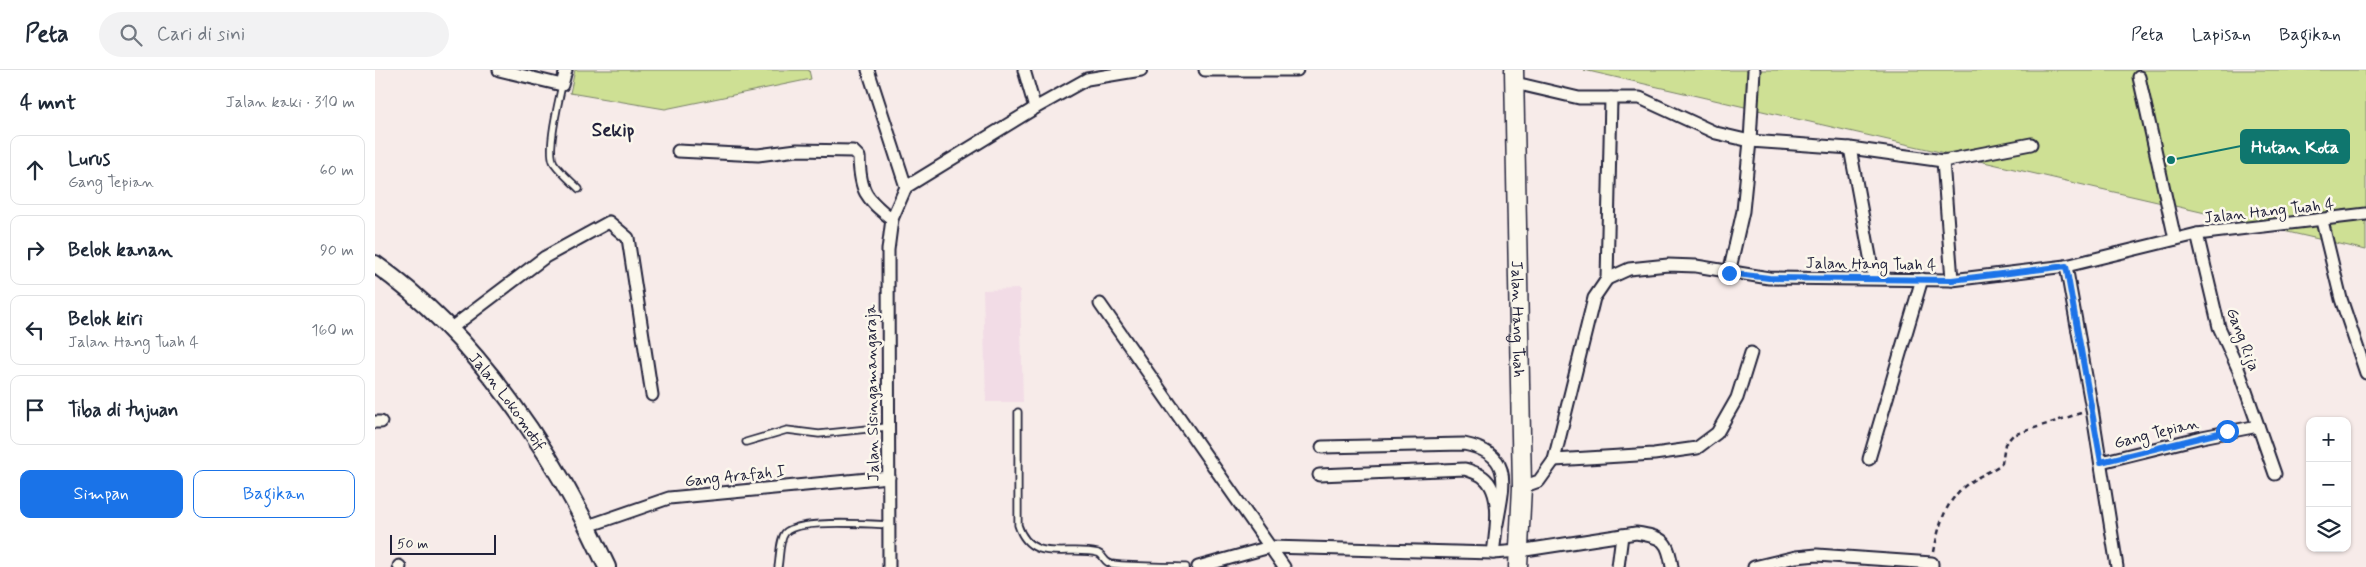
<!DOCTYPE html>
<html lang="id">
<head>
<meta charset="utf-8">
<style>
	body { margin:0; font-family:Mynerve,sans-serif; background:#f2f2f3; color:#1f2937 }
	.controls { position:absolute; right:15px; bottom:15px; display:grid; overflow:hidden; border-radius:10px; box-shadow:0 1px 4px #0004 }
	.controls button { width:45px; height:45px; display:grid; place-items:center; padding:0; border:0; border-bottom:1px solid #e0e1e3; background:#fff; color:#1f2937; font:25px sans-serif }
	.scale { position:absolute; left:15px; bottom:12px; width:106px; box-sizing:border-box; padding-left:5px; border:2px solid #22223b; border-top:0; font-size:14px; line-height:18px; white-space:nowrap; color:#22223b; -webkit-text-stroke:4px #fbf7ec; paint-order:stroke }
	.stop { position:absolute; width:15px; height:15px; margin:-11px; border:4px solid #1a73e8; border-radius:50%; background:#fff }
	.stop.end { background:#1a73e8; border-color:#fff; box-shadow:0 1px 5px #0008 }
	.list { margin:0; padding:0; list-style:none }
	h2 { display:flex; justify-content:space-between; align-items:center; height:65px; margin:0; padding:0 20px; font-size:21px }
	h2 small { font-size:16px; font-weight:400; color:#747a83 }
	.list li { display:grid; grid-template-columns:32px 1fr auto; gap:15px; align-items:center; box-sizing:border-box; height:70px; margin:0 10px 10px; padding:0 10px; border:1px solid #e0e1e3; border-radius:10px }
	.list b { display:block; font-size:19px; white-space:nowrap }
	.list p { margin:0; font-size:16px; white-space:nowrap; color:#747a83 }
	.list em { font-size:16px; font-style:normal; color:#747a83 }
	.actions { display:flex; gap:10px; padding:15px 20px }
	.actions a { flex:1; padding:11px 0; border:1px solid #1a73e8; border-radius:10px; text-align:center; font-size:18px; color:#1a73e8 }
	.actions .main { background:#1a73e8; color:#fff }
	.icon { flex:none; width:28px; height:28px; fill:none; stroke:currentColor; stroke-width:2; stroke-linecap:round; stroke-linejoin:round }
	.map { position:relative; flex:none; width:1991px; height:497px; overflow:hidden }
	header { display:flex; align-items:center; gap:30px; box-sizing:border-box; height:70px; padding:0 25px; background:#fff; border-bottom:1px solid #e0e1e3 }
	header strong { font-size:24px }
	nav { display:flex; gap:28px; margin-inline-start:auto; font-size:18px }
	.search { width:350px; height:45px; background:#f2f2f3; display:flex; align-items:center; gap:12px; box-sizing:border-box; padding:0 18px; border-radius:28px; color:#747a83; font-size:19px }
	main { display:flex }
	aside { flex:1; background:#fff }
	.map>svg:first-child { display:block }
	.built { fill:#f2dce6 }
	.green { fill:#cee094; stroke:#788168 }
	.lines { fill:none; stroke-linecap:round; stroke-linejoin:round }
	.lane-casing { stroke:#22223b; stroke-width:9 }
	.street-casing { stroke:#22223b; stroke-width:15 }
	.secondary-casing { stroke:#22223b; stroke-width:20 }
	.primary-casing { stroke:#22223b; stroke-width:21 }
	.path { stroke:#22223b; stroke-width:2.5; stroke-dasharray:5 4; stroke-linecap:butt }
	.lane { stroke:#fbf7ec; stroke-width:5.5 }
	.street { stroke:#fbf7ec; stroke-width:11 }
	.secondary { stroke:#fbf7ec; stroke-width:16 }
	.primary { stroke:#fbf7ec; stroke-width:18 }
	.route { stroke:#1a73e8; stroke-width:6 }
	.labels { text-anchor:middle; stroke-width:5; stroke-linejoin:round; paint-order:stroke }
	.street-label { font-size:16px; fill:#22223b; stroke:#fbf7ec }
	.quarter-label { font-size:19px; font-weight:bold; fill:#22223b; stroke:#fbf7ec }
	.leader { fill:none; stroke:#0f766e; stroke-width:2 }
	.callout-dot { fill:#0f766e; stroke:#fbf7ec; stroke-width:2 }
	.callout { fill:#0f766e; stroke:#0f766e; stroke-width:2 }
	.callout-label { font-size:18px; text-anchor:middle; font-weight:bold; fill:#fff }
</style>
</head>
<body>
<header>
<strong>Peta</strong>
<div class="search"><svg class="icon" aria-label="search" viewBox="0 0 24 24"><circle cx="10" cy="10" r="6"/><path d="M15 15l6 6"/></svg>Cari di sini</div>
<nav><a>Peta</a><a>Lapisan</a><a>Bagikan</a></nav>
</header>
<main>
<aside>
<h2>4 mnt<small>Jalan kaki · 310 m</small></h2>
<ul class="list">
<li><svg class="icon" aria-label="ahead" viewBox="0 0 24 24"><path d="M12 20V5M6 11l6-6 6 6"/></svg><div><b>Lurus</b><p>Gang Tepian</p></div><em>60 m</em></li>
<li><svg class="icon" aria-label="right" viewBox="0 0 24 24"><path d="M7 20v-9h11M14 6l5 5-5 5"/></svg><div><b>Belok kanan</b></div><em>90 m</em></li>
<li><svg class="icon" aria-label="left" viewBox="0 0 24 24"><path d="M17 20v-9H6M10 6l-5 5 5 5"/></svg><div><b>Belok kiri</b><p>Jalan Hang Tuah 4</p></div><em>160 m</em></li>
<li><svg class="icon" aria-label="arrive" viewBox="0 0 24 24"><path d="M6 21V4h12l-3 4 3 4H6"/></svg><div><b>Tiba di tujuan</b></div></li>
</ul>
<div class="actions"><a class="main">Simpan</a><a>Bagikan</a></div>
</aside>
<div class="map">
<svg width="1991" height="497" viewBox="0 0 1991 497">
	<rect width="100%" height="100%" fill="#f7ebe9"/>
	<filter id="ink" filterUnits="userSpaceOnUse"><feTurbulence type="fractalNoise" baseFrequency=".02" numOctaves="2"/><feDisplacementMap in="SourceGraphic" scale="10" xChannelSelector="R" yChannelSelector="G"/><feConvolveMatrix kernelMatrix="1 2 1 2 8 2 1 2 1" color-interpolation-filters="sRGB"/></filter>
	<g filter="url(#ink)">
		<path class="built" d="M645 219 648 332H611L608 220Z"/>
		<g class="green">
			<path d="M200 0H434L436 9 290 39 195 23Z"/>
			<path d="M1209 0H1991V180Z"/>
		</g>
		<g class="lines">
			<g class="lane-casing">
				<g id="lane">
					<path d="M187 15C184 30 171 81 179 93 186 103 196 111 204 119"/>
					<path d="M643 342V455C656 495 692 475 723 483 729 485 729 493 737 494 761 497 787 496 811 497"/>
					<path d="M371 372 412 360 444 364 512 357"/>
					<path d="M403 497C405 487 404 471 410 463 421 449 495 454 513 455"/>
				</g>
			</g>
			<g class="street-casing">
				<g id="street">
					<path d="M124 0 187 15 191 0"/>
					<path d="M493 0 531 117"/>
					<path d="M649 0 660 38"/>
					<path d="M830 0H922"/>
					<path d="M1764 7 1800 169"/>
					<path d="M1140 13 1204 28H1236L1232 209"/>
					<path d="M1236 28H1265L1341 63 1375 71 1475 78 1568 91 1656 74"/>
					<path d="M1475 78 1499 208"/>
					<path d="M303 81 383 85 422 80 478 81 484 87C485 121 490 128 517 149"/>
					<path d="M1568 91 1577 210"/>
					<path d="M1947 151 1966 229 1991 303"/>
					<path d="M1822 164 1844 257 1864 301 1900 404"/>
					<path d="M1691 196 1717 339 1742 497"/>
					<path d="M1354 203 1368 141 1375 71 1379 0"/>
					<path d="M725 234 909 497"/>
					<path d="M75 259 170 187 234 152 253 168 277 325"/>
					<path d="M0 352H6"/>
					<path d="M947 377 1089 374C1139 384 1129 414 1122 454"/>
					<path d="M1494 389 1547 209"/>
					<path d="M1179 390 1279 384 1322 378 1342 363 1362 328 1376 283"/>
					<path d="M1726 392 1827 367 1883 356"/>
					<path d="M944 405 1090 399C1095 401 1103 403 1108 407 1128 422 1121 461 1118 483"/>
					<path d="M1147 417 1164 411 1179 390 1219 228 1232 209 1254 199 1293 195 1321 196 1394 208 1577 210 1691 196 1822 164 1991 144"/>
					<path d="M213 456 294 428 514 407"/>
					<path d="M24 496 25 497"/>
					<path d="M514 497 513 180 517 149 531 117 660 38 712 9 766 0"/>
					<path d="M823 497 895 477 1118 483 1144 481 1261 463C1288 467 1293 470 1297 497"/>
					<path d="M1243 497 1247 465"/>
					<path d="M1379 497 1421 487 1442 485 1557 493V497"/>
				</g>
			</g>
			<g class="secondary-casing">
				<g id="secondary">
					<path id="s1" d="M0 194C101 265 181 386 232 497"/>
				</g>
			</g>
			<g class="primary-casing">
				<g id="primary">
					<path id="s2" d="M1139 0 1147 417 1143 497"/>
				</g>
			</g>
			<path class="path" d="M1559 482C1564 455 1570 430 1594 413 1603 406 1615 402 1625 395L1627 393 1630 374 1638 365 1706 343"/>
			<use href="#lane" class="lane"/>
			<use href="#street" class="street"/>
			<use href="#secondary" class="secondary"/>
			<use href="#primary" class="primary"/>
		</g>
	</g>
	<g class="lines" filter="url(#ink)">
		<path class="route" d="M1354 203 1394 208 1577 210 1691 196 1726 392 1852 361"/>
	</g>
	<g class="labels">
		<g class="street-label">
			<text transform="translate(1894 140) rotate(-6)" y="6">Jalan Hang Tuah 4</text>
			<text transform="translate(1496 193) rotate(1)" y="6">Jalan Hang Tuah 4</text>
			<text dy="6" stroke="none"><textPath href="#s2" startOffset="249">Jalan Hang Tuah</textPath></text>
			<text transform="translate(1869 269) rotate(69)" y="6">Gang Rija</text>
			<text transform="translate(496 323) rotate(-91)" y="6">Jalan Sisingamangaraja</text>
			<text dy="6" stroke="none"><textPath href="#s1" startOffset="192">Jalan Lokomotif</textPath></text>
			<text transform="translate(1781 362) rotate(-14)" y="6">Gang Tepian</text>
			<text transform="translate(360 405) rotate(-6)" y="6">Gang Arafah I</text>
		</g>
		<g class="quarter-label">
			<text x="238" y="66">Sekip</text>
		</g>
	</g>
	<path class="leader" d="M1796 90L1866 76"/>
	<circle class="callout-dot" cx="1796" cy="90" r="5"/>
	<rect class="callout" x="1866" y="60" width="108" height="33" rx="5"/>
	<g class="callout-label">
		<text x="1920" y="83">Hutan Kota</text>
	</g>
</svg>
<div class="controls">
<button>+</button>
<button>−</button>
<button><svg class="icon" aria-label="layers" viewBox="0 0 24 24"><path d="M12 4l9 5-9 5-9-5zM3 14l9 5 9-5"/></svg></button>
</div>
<div class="scale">50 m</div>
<div class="stop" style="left:1852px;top:361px"></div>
<div class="stop end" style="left:1354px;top:203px"></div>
</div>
</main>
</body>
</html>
